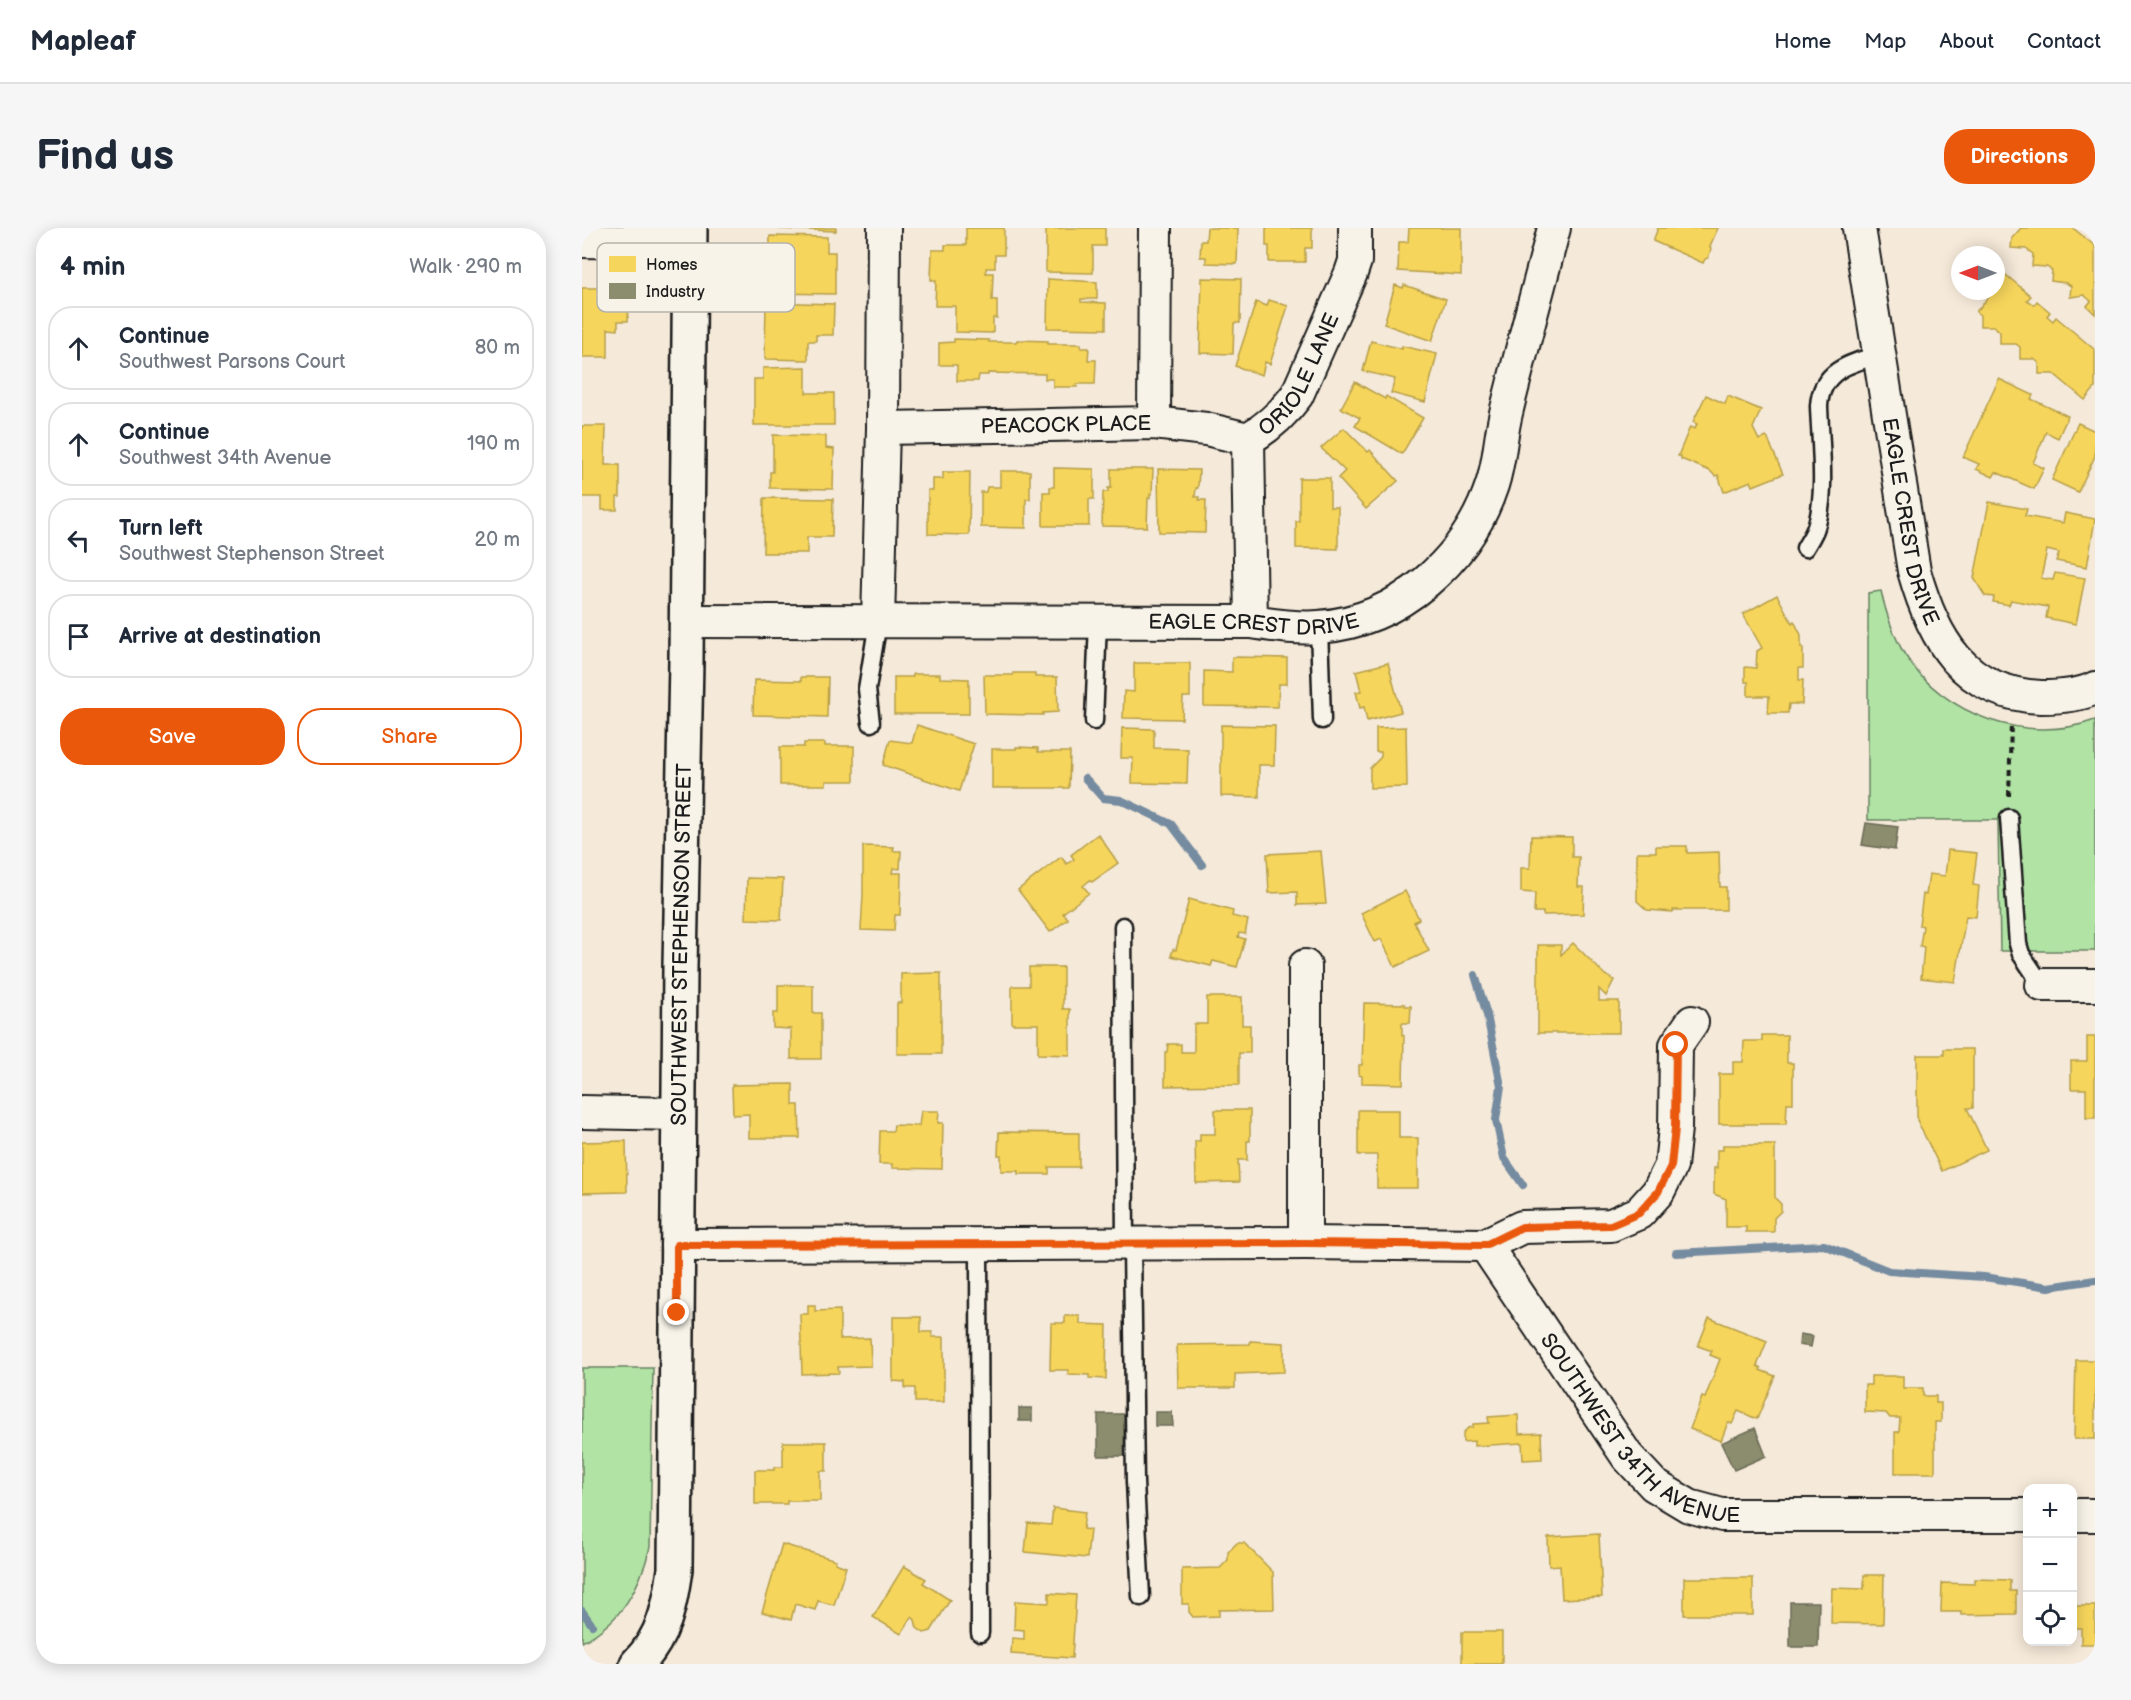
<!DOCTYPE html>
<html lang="en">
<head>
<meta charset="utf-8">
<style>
	body { margin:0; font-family:"Balsamiq Sans",sans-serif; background:#f6f6f7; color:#1f2937 }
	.controls { position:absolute; right:18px; bottom:18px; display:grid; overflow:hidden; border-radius:12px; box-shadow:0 3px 15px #0003 }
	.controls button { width:54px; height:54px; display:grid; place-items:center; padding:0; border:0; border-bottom:2px solid #e0e1e3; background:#fff; color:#1f2937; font:30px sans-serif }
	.compass { position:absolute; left:1369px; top:18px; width:54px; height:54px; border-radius:50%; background:#fff; box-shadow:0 3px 15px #0003; rotate:270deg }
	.stop { position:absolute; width:18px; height:18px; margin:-14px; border:4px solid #ea580c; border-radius:50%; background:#fff }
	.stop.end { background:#ea580c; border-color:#fff; box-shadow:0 2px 6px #0008 }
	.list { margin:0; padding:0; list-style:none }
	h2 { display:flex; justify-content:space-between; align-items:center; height:78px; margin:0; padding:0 24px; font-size:26px }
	h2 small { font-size:20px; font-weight:400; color:#747a83 }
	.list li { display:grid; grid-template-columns:39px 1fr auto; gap:18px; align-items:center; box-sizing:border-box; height:84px; margin:0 12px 12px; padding:0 12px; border:2px solid #e0e1e3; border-radius:24px }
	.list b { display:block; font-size:22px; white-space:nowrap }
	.list p { margin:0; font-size:20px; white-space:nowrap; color:#747a83 }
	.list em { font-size:20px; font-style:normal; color:#747a83 }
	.actions { display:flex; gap:12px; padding:18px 24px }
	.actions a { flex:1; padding:14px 0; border:2px solid #ea580c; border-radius:24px; text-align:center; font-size:21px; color:#ea580c }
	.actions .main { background:#ea580c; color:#fff }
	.icon { flex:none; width:33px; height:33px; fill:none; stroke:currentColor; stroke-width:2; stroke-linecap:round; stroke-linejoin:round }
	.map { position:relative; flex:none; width:1513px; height:1436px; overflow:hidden; border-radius:24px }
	header { display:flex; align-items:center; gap:36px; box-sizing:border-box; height:84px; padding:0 30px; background:#fff; border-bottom:2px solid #e0e1e3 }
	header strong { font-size:28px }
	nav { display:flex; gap:33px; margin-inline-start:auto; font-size:21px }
	.intro { display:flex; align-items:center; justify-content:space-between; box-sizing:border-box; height:144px; padding:0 36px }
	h1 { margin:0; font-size:42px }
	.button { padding:15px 27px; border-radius:24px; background:#ea580c; color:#fff; font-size:21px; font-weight:700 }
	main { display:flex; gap:36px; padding:0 36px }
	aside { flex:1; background:#fff; border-radius:24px; box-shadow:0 3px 15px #0003 }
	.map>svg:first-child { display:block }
	.green { fill:#b0e3a4; stroke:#668060; stroke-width:1.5 }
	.homes { fill:#f6d55c; stroke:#b59e49; stroke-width:1.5 }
	.industry { fill:#8c8c6e; stroke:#6a6a55; stroke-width:1.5 }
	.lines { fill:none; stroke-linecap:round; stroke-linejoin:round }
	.stream { stroke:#748ba0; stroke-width:8 }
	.lane-casing { stroke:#1c1c1c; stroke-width:21 }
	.street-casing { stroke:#1c1c1c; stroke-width:36 }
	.secondary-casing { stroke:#1c1c1c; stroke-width:38 }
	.path { stroke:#1c1c1c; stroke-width:4; stroke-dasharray:6 4.5; stroke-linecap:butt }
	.lane { stroke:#f7f3e8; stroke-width:16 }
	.street { stroke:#f7f3e8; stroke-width:32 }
	.secondary { stroke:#f7f3e8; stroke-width:33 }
	.route { stroke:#ea580c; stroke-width:8 }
	.labels { text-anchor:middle; stroke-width:6; stroke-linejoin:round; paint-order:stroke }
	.street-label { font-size:21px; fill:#1c1c1c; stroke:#f7f3e8 }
	.key { fill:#f7f3e8; stroke:#b5b2ab; stroke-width:1.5 }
	.key-label { font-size:16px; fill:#1c1c1c }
</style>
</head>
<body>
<header>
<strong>Mapleaf</strong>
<nav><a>Home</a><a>Map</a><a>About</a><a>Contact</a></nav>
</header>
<div class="intro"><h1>Find us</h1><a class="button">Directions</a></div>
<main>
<aside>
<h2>4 min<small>Walk · 290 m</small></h2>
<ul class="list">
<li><svg class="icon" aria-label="ahead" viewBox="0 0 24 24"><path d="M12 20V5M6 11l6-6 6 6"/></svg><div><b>Continue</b><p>Southwest Parsons Court</p></div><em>80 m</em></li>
<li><svg class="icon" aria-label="ahead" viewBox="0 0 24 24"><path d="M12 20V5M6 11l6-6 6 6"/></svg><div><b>Continue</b><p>Southwest 34th Avenue</p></div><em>190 m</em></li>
<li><svg class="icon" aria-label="left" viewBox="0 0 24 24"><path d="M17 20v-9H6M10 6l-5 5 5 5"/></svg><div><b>Turn left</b><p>Southwest Stephenson Street</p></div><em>20 m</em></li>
<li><svg class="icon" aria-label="arrive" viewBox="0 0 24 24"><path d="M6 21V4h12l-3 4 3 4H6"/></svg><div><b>Arrive at destination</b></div></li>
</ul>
<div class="actions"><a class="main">Save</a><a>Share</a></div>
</aside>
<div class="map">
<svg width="1513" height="1436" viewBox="0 0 1513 1436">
	<rect width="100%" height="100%" fill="#f5e9d9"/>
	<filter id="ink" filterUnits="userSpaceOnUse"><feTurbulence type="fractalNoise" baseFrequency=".0167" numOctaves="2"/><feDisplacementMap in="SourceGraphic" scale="12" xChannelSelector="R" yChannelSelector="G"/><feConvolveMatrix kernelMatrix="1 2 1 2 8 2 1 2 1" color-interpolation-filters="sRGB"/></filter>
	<g filter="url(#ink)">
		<g class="green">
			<path d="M1299 363C1304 385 1311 407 1323 427 1362 488 1445 517 1513 492V723H1418L1416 592H1286V365Z"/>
			<path d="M0 1140H71L68 1319C58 1360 39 1394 0 1414Z"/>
		</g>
		<g class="homes">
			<path d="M254 0V3L198 1V0Z"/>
			<path d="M384 0H422V27H413V40H404V45H411L410 72H415V90H411V105L373 104V78H353L354 52H349L350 22H363V17H384Z"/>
			<path d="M480 0H523V18H511V45L464 44V1Z"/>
			<path d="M625 0H656L655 36 624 35V29H618L619 13H624Z"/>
			<path d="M684 0H730V20H723V34H687V18H684Z"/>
			<path d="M827 0H879V47L816 43 817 14H826Z"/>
			<path d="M1076 0H1136L1128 18 1129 22 1126 30 1123 31 1121 35 1071 13Z"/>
			<path d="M1439 0H1491L1513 18V86L1505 78 1509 73 1502 67 1488 69 1489 58 1484 55 1469 53 1470 43 1465 39 1450 38 1451 26 1444 21 1429 20 1430 10Z"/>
			<path d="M188 8 245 9V24H253V66L187 65Z"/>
			<path d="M1424 47 1449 68 1445 72 1452 77 1455 73 1468 84 1465 88 1471 93 1474 89 1513 122V160L1503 172 1472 146H1457V135L1452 131H1438V119L1434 116H1418V104L1412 98H1398V87L1394 84 1407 69 1406 66 1408 63H1414V56Z"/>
			<path d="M620 50 659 51 658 95H652L651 126 618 125Z"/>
			<path d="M466 51 515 54V71H499V74L524 75V101L465 100Z"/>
			<path d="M813 57 821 60 822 57 864 71 850 113 802 96Z"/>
			<path d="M0 60H25V64H47L46 93H36V102L26 101V129H0Z"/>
			<path d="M687 72 706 78 688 136 683 134 680 147 653 138 674 74 685 78Z"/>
			<path d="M184 74 252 76 251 107H234V113H226V132L183 131Z"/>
			<path d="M372 111 407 112V114H434L435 112 466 113V116H499V120H507L506 132H514L513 156H495V159H471V151H463V146L406 145V147H397L396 153H375V137H357V115L372 114Z"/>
			<path d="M789 113 820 121V118L855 126 843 174 809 165 813 151 781 143Z"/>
			<path d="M224 139V165H252V197H172V151H181V140Z"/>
			<path d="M1417 151 1451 167 1449 171 1486 188 1476 210 1464 204 1451 235 1462 240 1452 261 1414 244 1411 249 1394 241 1397 236 1381 229Z"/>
			<path d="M773 154 803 171 804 168 841 190 820 226 773 198 778 190 759 180Z"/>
			<path d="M1124 167 1143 176 1146 168 1179 182 1171 200 1177 212 1185 209 1201 246 1171 258 1169 253 1142 264 1136 247 1133 248 1128 243 1099 231V228H1096L1108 199 1113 201 1115 196 1111 194Z"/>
			<path d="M1496 195 1513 203V228L1496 264 1470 252Z"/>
			<path d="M0 198H24L23 237H38V269H35V282H20V269H0Z"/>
			<path d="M762 200 786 224 788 222 816 253 784 281 756 250 763 243 739 220Z"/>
			<path d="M191 207 244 208V220L252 221 251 261 188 260V244H191Z"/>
			<path d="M472 240 512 241V271H507V298H461V264H468V259H472Z"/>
			<path d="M529 241H571L570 266H568V270H566L565 299 520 298 521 264H526V260H529Z"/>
			<path d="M576 241 617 242 616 260H614L613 269H617V272H624L623 305 577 304Z"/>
			<path d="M418 243H448V271H444V300L399 299V264H404L405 259H418Z"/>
			<path d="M361 244H388L387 307 346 306V262H351V251H361Z"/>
			<path d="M717 250H748V279H756V321L714 320V293H717Z"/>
			<path d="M182 270 251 271 250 309H225V325H181Z"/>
			<path d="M1407 274 1445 281 1443 288 1481 295 1483 285 1513 291 1505 339 1474 333 1477 325 1465 322 1459 350 1471 352 1473 345 1503 350 1494 396 1464 390 1466 379 1429 372 1427 377 1411 374 1412 369 1403 368 1392 350Z"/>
			<path d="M1195 367 1210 395 1212 393 1219 407V420H1221V440H1217V452H1221L1220 476H1207L1206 485H1186L1187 468H1166V454H1163V439L1174 440 1175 423 1180 420 1161 386Z"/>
			<path d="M650 429 705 430V456H697L696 479 622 478V443L650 444Z"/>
			<path d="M552 435H608V469H601L600 491 541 490 542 463 552 464Z"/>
			<path d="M806 435 819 484 785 493 782 479 778 480 774 464 779 463 774 443Z"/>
			<path d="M431 445H453V449H475L476 484 461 485V487L403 486 402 447H431Z"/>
			<path d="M331 446H358V450L387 451V486H312V449H331Z"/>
			<path d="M219 449H246L245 489 171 487 172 452 219 453Z"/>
			<path d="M335 497 392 516 377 563 301 537 308 512 330 515Z"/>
			<path d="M639 497 693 498 692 537H677V569L639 568Z"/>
			<path d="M824 499 825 559 788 560V540L799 529V524H794V500Z"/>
			<path d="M540 500 572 501V520L606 521 605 556 550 555 551 530H539Z"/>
			<path d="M222 515H243V518H272V553H244V557H198V519H222Z"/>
			<path d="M434 519 456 520V524H488L487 560H410V521H434Z"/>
			<path d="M516 606 536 635 510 654 508 652 501 658 507 665 481 685 486 691 468 704 436 662 479 629 485 636 492 631 489 627Z"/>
			<path d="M949 608 990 609V629H997L996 659H1002L1001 686 961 687V684H952L953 665 939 664V640H948Z"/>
			<path d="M281 618 312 619 311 623H319L318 641 311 640 310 645H319L318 687H313L312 703 279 702 281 667Z"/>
			<path d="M1074 618H1105V625L1137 624 1138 659H1144V682H1091V684L1065 682 1055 673V624H1074Z"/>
			<path d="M1366 622 1395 625 1391 657 1397 658 1394 689 1384 688 1373 754 1339 750 1342 719 1338 718 1341 698 1337 697 1341 666 1344 667 1347 646 1363 648Z"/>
			<path d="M739 623 744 676 715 677V664L687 665 685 626Z"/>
			<path d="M165 650 201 651 199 692 164 691Z"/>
			<path d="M823 663 837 691 832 694 847 723 813 739 799 711 793 714 779 685Z"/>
			<path d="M607 671 651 683 650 688 666 692 663 706 657 705 656 709 663 711 655 739 631 733 629 738 589 728 591 721 594 722Z"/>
			<path d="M991 715 1023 747 1032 752 1024 768 1017 761V773H1037V805H956V717H979V727Z"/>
			<path d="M447 739H481V781H488V827L456 826V796H430V758H447Z"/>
			<path d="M359 745V826H315V775H319V746Z"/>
			<path d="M196 757H231V785H239V831H209V801L191 800V785H196Z"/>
			<path d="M625 769H660V797H668V825H657V857L583 858V824H585L586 816H599V824H612V796H625Z"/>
			<path d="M782 775 823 776V778H829L828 795H820V807L822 808 821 856 780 855V848L777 847V837H780Z"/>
			<path d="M1180 807H1205V835H1211V875H1205L1204 896H1137V846H1151V834H1161L1162 813H1180Z"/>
			<path d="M1505 809H1513V890H1504V861H1489V833H1505Z"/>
			<path d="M1362 821H1391V880H1385L1405 922 1360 943 1335 892V827H1362Z"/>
			<path d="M211 856V877H217L218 910H167V886L151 887 150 857Z"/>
			<path d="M633 882H668V913H665V932H656L657 954 614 955 613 913H618V906H633Z"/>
			<path d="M776 882H817V910H836V960H795V927H776Z"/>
			<path d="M339 883H357L356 895H361L360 941 310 940V936H297L298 903H311L312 897 337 898Z"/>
			<path d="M417 904 497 905V939H467V946H436V943H419V927H416Z"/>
			<path d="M44 913 45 964 0 965V914Z"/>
			<path d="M1141 917H1193V970L1199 976V983L1192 990V1004H1164V999H1144V971L1132 966V940H1135V922H1141Z"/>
			<path d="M226 1077H233V1083L258 1082V1111L288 1110 289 1138 256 1139 257 1145 220 1146 218 1086H226Z"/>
			<path d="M483 1088H498V1096L525 1097 524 1151 507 1150V1147L486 1146V1142H468L469 1095H483Z"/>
			<path d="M311 1089H339V1104H350V1109H362V1174H333V1160H323V1154L311 1153Z"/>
			<path d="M1127 1090 1185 1113 1175 1138 1179 1140 1178 1142 1193 1148 1175 1191 1156 1183 1150 1196 1146 1194 1139 1213 1108 1201 1120 1169 1123 1170 1138 1131 1128 1127 1130 1123 1116 1118Z"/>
			<path d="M668 1113 702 1115V1144L653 1146V1160H596L595 1117 668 1116Z"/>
			<path d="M1494 1132H1513V1211H1492Z"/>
			<path d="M1289 1148H1321V1160H1341V1168H1354V1175H1359V1194H1353V1245H1313V1204H1317L1318 1190H1308L1304 1185 1283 1184V1157H1289Z"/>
			<path d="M936 1187 937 1206 959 1205 960 1231 941 1232 940 1215 892 1218V1213L881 1214V1205L886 1200 891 1199V1196L907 1195 906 1189Z"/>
			<path d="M201 1214H244V1243H238V1273H205V1276H173V1242H192V1239H201Z"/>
			<path d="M471 1280 503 1284 501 1301 508 1302 505 1330 443 1324 446 1295 469 1297Z"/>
			<path d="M1017 1306 1020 1369 980 1371 978 1337 967 1338 966 1309Z"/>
			<path d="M655 1315H662L691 1344 692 1381 637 1382V1388L611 1389 607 1384V1376H600V1341L638 1340 646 1332V1324Z"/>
			<path d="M200 1316 254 1332 253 1335 264 1339 252 1377 236 1373 233 1382 213 1376 209 1392 180 1384Z"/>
			<path d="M322 1338 344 1351 341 1355 368 1372 349 1403 342 1405 335 1400 333 1392 330 1389 319 1406 291 1389Z"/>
			<path d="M1282 1347H1302L1301 1396 1249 1395 1250 1360 1282 1361Z"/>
			<rect x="1102" y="1350" width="69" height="37"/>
			<path d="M1393 1351 1428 1352V1363H1434V1386L1379 1387V1384H1359L1360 1355 1393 1356Z"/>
			<path d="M467 1365 494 1367 490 1430 429 1426 430 1410 442 1411V1402L432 1401 433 1373 467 1375Z"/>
			<path d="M1492 1378H1513V1416H1499V1400H1492Z"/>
			<rect x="880" y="1404" width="40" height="32"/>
		</g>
		<g class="industry">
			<path d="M1284 595 1316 599 1313 622 1280 617Z"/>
			<path d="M1218 1106 1231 1108 1229 1119 1217 1117Z"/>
			<rect x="437" y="1180" width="13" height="13"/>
			<path d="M573 1184H590L591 1198H573Z"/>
			<rect x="516" y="1186" width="26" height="42"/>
			<path d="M1173 1200 1184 1228 1152 1242 1139 1215Z"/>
			<path d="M1208 1374H1237L1236 1419H1208Z"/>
		</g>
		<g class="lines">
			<g class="stream">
				<path d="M503 550 521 570 539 572 589 596 620 637"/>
				<path d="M893 747 905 787 919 858 914 892 922 930 941 957"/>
				<path d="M1094 1025 1242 1017 1307 1043 1402 1049 1467 1059 1513 1052"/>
				<path d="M0 1383 10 1397"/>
			</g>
			<g class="lane-casing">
				<g id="lane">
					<path d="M1223 320C1227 313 1232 306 1234 299 1245 266 1238 213 1237 178 1239 142 1269 135 1297 127"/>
					<path d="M737 399 740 492"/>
					<path d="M512 493 516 394"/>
					<path d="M289 495 285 461 296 394"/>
					<path d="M1427 590 1436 716 1439 726 1460 757"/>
					<path d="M541 698 543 1016"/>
					<path d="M397 1016 398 1405"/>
					<path d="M550 1016 553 1254 559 1369"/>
				</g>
			</g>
			<g class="street-casing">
				<g id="street">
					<path id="s1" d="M1277 0 1332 343C1351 410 1381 466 1459 469 1477 469 1497 468 1513 460"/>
					<path d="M0 13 108 15"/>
					<path d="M572 195 573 0"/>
					<path id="s2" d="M301 200 572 195 624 201 666 211"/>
					<path id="s3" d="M104 393 669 394C691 397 714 401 737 399 817 393 885 332 910 257 918 233 918 209 924 185 939 123 956 62 972 0"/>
					<path d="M296 394 301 200 302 0"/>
					<path id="s4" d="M669 394 666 211C687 199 701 186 715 167L769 45 773 33V0"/>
					<path d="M1460 757H1513"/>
					<path d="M0 884 97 886"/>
					<path d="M723 1015V738"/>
					<path d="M95 1017 723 1015 903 1017 940 999 1029 997 1057 985 1076 964 1089 938 1093 900 1094 817 1110 794"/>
					<path id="s5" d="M903 1017 1045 1228 1072 1257 1107 1278 1140 1287H1446"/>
					<path d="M1490 1287H1513"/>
				</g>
			</g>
			<g class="secondary-casing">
				<g id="secondary">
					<path id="s6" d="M55 1436C82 1409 88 1377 93 1341L98 739 104 433 108 0"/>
				</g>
			</g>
			<path class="path" d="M1427 568 1429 495"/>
			<use href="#lane" class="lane"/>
			<use href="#street" class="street"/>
			<use href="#secondary" class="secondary"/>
		</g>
	</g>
	<g class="lines" filter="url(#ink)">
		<path class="route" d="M95 1085V1017L723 1015 903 1017 940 999 1029 997 1057 985 1076 964 1089 938 1093 900 1094 817"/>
	</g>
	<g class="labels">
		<g class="street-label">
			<text dy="7" stroke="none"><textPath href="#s4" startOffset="268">ORIOLE LANE</textPath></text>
			<text dy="7" stroke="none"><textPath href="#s2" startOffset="183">PEACOCK PLACE</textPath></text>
			<text dy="7" stroke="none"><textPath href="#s1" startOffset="298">EAGLE CREST DRIVE</textPath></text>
			<text dy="7" stroke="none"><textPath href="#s3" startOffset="568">EAGLE CREST DRIVE</textPath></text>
			<text dy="7" stroke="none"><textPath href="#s6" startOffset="729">SOUTHWEST STEPHENSON STREET</textPath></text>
			<text dy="7" stroke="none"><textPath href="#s5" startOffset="248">SOUTHWEST 34TH AVENUE</textPath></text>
		</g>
	</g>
	<rect x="15" y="15" width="198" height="69" rx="9" class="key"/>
	<rect x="27" y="28" width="27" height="16" fill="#f6d55c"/>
	<rect x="27" y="55" width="27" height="16" fill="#8c8c6e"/>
	<g class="key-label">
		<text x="64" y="42">Homes</text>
		<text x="64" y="69">Industry</text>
	</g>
</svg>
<div class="controls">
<button>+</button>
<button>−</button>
<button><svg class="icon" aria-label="locate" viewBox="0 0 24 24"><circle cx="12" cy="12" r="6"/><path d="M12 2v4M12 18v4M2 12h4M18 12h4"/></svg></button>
</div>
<svg class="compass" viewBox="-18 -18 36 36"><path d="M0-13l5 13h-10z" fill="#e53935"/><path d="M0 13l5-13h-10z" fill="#747a83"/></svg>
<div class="stop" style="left:1094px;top:817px"></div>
<div class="stop end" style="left:95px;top:1085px"></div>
</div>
</main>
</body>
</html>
